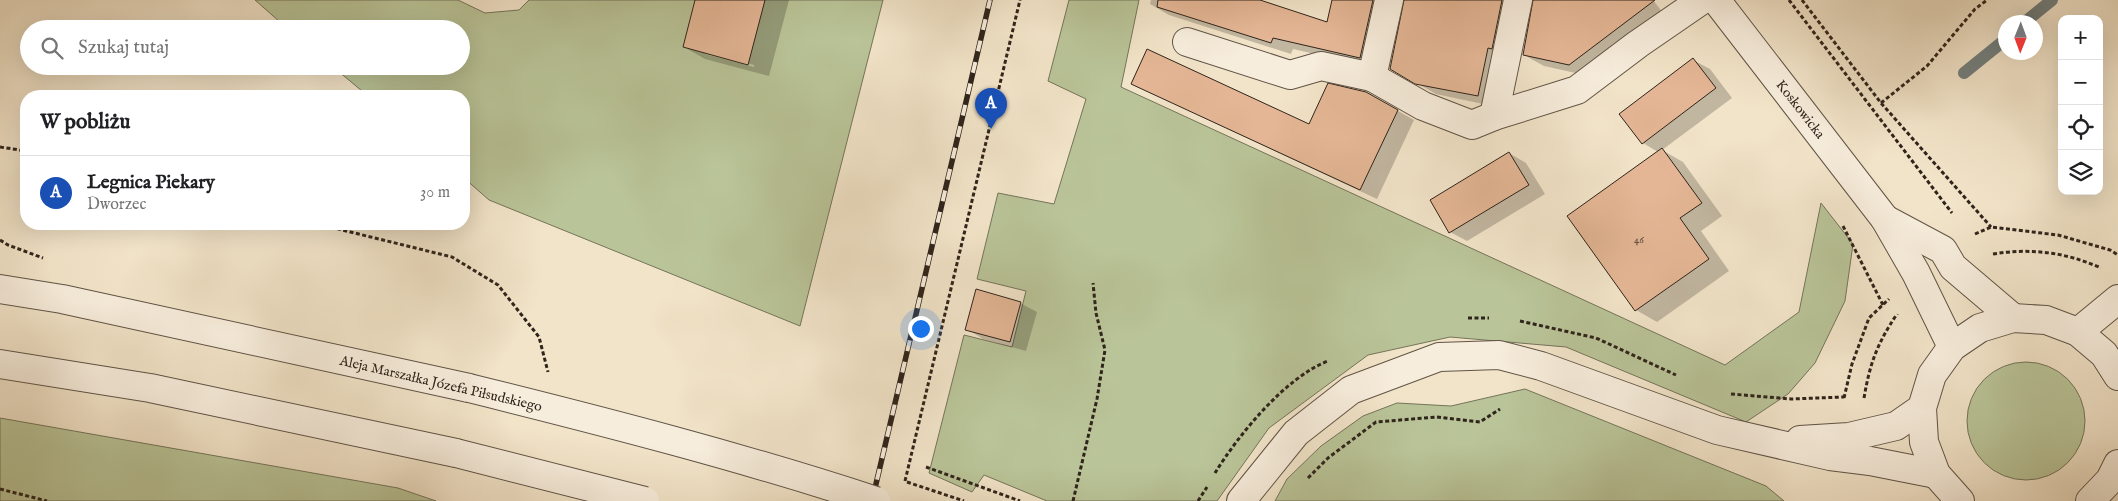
<!DOCTYPE html>
<html lang="pl">
<head>
<meta charset="utf-8">
<style>
	body { margin:0; font-family:"IM FELL English",serif; background:#f6f6f6; color:#202124 }
	.controls { position:absolute; right:15px; top:15px; display:grid; overflow:hidden; border-radius:10px; box-shadow:0 5px 20px #0002 }
	.controls button { width:45px; height:45px; display:grid; place-items:center; padding:0; border:0; border-bottom:1px solid #e0e0e0; background:#fff; color:#202124; font:25px sans-serif }
	.compass { position:absolute; left:1998px; top:15px; width:45px; height:45px; border-radius:50%; background:#fff; box-shadow:0 5px 20px #0002; rotate:181deg }
	.you { position:absolute; left:920px; top:328px; width:18px; height:18px; margin:-12px; border:4px solid #fff; border-radius:50%; background:#1a73e8; box-shadow:0 0 0 8px #1a73e833 }
	.badge { display:grid; place-items:center; width:32px; height:32px; border-radius:50%; background:#8f2418; color:#fff; font-size:16px; font-weight:700 }
	.pin { position:absolute; translate:-50% -41px; filter:drop-shadow(0 1px 2px #0008) }
	.pin::after { content:''; position:absolute; top:26px; width:18px; height:15px; background:inherit; clip-path:polygon(0 0,100% 0,50% 100%) }
	.list { margin:0; padding:0; list-style:none }
	h2 { display:flex; justify-content:space-between; align-items:center; height:65px; margin:0; padding:0 20px; font-size:21px }
	h2 small { font-size:16px; font-weight:400; color:#757577 }
	.list li { display:grid; grid-template-columns:32px 1fr auto; gap:15px; align-items:center; box-sizing:border-box; height:75px; padding:0 20px; border-top:1px solid #e0e0e0 }
	.list b { display:block; font-size:19px; white-space:nowrap }
	.list p { margin:0; font-size:16px; white-space:nowrap; color:#757577 }
	.list em { font-size:16px; font-style:normal; color:#757577 }
	.icon { flex:none; width:28px; height:28px; fill:none; stroke:currentColor; stroke-width:2; stroke-linecap:round; stroke-linejoin:round }
	.map { position:relative; flex:none; width:2118px; height:501px; overflow:hidden }
	.search { position:absolute; background:#fff; box-shadow:0 5px 20px #0002; left:20px; top:20px; width:450px; height:55px; display:flex; align-items:center; gap:12px; box-sizing:border-box; padding:0 18px; border-radius:28px; color:#757577; font-size:19px }
	.panel { position:absolute; background:#fff; box-shadow:0 5px 20px #0002; left:20px; top:90px; width:450px; height:140px; border-radius:20px }
	.map>svg:first-child { display:block }
	.green { fill:#b9c498; stroke:#74745a }
	.shadow { fill:#0003; fill-rule:evenodd }
	.lines { fill:none; stroke-linecap:round; stroke-linejoin:round }
	.stream { stroke:#727f7e; stroke-width:12 }
	.building { fill:#e4b695; stroke:#2f241b }
	.minor-casing { stroke:#605446; stroke-width:30 }
	.path { stroke:#2f241b; stroke-width:3; stroke-dasharray:4 2.5; stroke-linecap:butt }
	.minor { stroke:#f7eddc; stroke-width:28 }
	.rail-casing { stroke:#2f241b; stroke-width:5.5 }
	.rail { stroke:#f7eddc; stroke-width:4; stroke-dasharray:11; stroke-linecap:butt }
	.minor-bridge-casing { stroke:#605446; stroke-width:30; stroke-linecap:butt }
	.path-bridge { stroke:#2f241b; stroke-width:3; stroke-dasharray:4 2.5; stroke-linecap:butt }
	.minor-bridge { stroke:#f7eddc; stroke-width:28 }
	.labels { text-anchor:middle; stroke-width:5; stroke-linejoin:round; paint-order:stroke }
	.number-label { font-size:11px; fill:#5c483a }
	.street-label { font-size:14px; fill:#2f241b; stroke:#f7eddc }
</style>
</head>
<body>
<div class="map">
<svg width="2118" height="501" viewBox="0 0 2118 501">
	<rect width="100%" height="100%" fill="#f2e4c9"/>
	<filter id="stains"><feTurbulence type="fractalNoise" baseFrequency=".004" numOctaves="4"/><feColorMatrix values="0 0 0 0 .2 0 0 0 0 .09 0 0 0 0 .02 0 0 0 .5 -.17"/></filter>
	<radialGradient id="worn" r=".72"><stop offset=".6" stop-color="#630" stop-opacity="0"/><stop offset="1" stop-color="#630" stop-opacity=".3"/></radialGradient>
	<g class="green">
		<path d="M255 0H458L485 13 519 10 529 0H883L800 326 489 200 464 178V96H368L332 66H461V29H288Z"/>
		<path d="M1069 0H1139L1121 87 1725 365 1799 312 1821 203 1853 244 1845 301 1815 363 1788 394 1746 422 1566 347 1450 337 1368 355 1269 428 1217 501H1047L984 475 972 492 929 473 964 335 1012 347 1026 291 977 279 998 193 1054 204 1086 99 1048 81Z"/>
		<circle cx="2026" cy="421" r="59"/>
		<path d="M1525 389 1766 486 1784 501H1275L1287 479 1321 446 1363 416 1397 403 1451 406Z"/>
		<path d="M0 418 398 488 436 501H0Z"/>
	</g>
	<g class="shadow">
		<path d="M697 0H789L769 76 705 59 684 47ZM705 52 754 65V67L705 54Z"/>
		<path d="M1151 0H1255L1328 23 1334 0H1398L1380 69 1293 49 1291 54 1169 15 1150 4Z"/>
		<path d="M1405 0H1527L1497 107 1436 94 1391 68Z"/>
		<path d="M1534 0H1653L1666 17 1589 76 1544 66 1524 55Z"/>
		<path d="M1693 60 1710 69 1732 98 1662 150 1683 162 1722 216 1701 231 1729 271 1657 322 1636 310 1658 152 1643 143Z"/>
		<path d="M1133 83 1309 126 1366 93 1414 120 1377 199 1149 92Z"/>
		<path d="M1509 153 1526 163 1545 194 1467 241 1450 232Z"/>
		<path d="M1020 303 1037 312 1026 351 983 339 967 329Z"/>
	</g>
	<g class="lines">
		<g class="stream">
			<path d="M2025 22 2052 0"/>
			<path d="M1964 73 2006 39"/>
		</g>
	</g>
	<g class="building">
		<path d="M695 0H765L748 65 683 47Z"/>
		<path d="M1158 0H1260L1327 22 1332 0H1373L1360 58 1273 38 1271 43 1157 7Z"/>
		<path d="M1404 0H1502L1492 49 1488 48 1478 96 1415 84 1390 69Z"/>
		<path d="M1533 0H1655L1569 65 1523 55Z"/>
		<path d="M1147 49 1309 124 1328 83 1366 92 1398 110 1360 190 1131 84Z"/>
		<path d="M1693 58 1716 88 1642 144 1619 114Z"/>
		<path d="M1662 148 1702 203 1680 218 1709 259 1635 311 1567 216Z"/>
		<path d="M1509 152 1529 185 1449 233 1430 200Z"/>
		<path d="M976 289 1021 302 1010 342 965 330Z"/>
	</g>
	<g class="lines">
		<g class="minor-casing">
			<g id="minor">
				<path d="M1389 0 1372 77 1423 106 1472 125 1494 116"/>
				<path d="M1518 0 1494 116 1577 90 1638 44 1702 0"/>
				<path d="M1716 0 1885 219 1916 273 1952 347"/>
				<path d="M1187 42 1290 75 1321 66 1372 77"/>
				<path d="M1885 219 1943 250 1953 267 2013 318"/>
				<path d="M0 289 62 299 469 388"/>
				<path d="M2078 332 2118 299"/>
				<path d="M0 364 150 388 456 453"/>
				<path d="M1800 440 1849 437 1896 426 1922 408"/>
				<path d="M1241 501 1296 433 1351 390 1439 357 1499 355 1541 366 1717 430 1830 456 1870 461 1936 474"/>
				<path d="M1960 501 1936 474 1924 442 1922 408 1932 375 1952 347 1980 328 2013 318 2046 320 2078 332 2104 354 2118 376"/>
				<path d="M2090 501 2110 480 2118 464"/>
			</g>
		</g>
		<g class="path">
			<path d="M1789 0 1952 213"/>
			<path d="M1802 0 1881 103 1991 227"/>
			<path d="M1881 103 1927 66 1975 9 1987 0"/>
			<path d="M0 147 26 151"/>
			<path d="M318 224 452 257 498 285 539 337 548 372"/>
			<path d="M1843 226 1883 305"/>
			<path d="M1975 234 1991 227 2058 235 2110 250 2118 255"/>
			<path d="M0 240 8 245 43 258"/>
			<path d="M1993 254C2031 248 2065 252 2101 268"/>
			<path d="M1468 318H1489"/>
			<path d="M1520 321 1596 338 1676 375"/>
			<path d="M1731 394 1791 399 1844 397"/>
			<path d="M1844 398 1852 364 1869 318 1889 299"/>
			<path d="M1864 398C1870 363 1877 344 1897 314"/>
			<path d="M926 467 1020 501"/>
			<path d="M1215 473C1239 434 1286 377 1328 361"/>
			<path d="M1308 478 1328 458 1376 422 1437 417 1480 422 1500 409"/>
			<path d="M905 481 1020 0"/>
			<path d="M0 489 47 501"/>
			<path d="M1073 501 1097 399 1105 350 1096 313 1093 283"/>
			<path d="M1198 501 1207 487"/>
		</g>
		<use href="#minor" class="minor"/>
		<g class="rail-casing">
			<path id="rail" d="M872 501 990 0"/>
		</g>
		<use href="#rail" class="rail"/>
		<g class="minor-bridge-casing">
			<g id="minor-bridge">
				<path d="M469 388C606 422 742 457 876 501"/>
				<path d="M456 453 645 501"/>
			</g>
		</g>
		<path class="path-bridge" d="M907 482 964 501"/>
		<use href="#minor-bridge" class="minor-bridge"/>
	</g>
	<g class="labels">
		<g class="number-label">
			<text x="1639" y="243">46</text>
		</g>
		<g class="street-label">
			<text transform="translate(1801 109) rotate(52)" y="5">Koskowicka</text>
			<text transform="translate(441 383) rotate(13)" y="5">Aleja Marszałka Józefa Piłsudskiego</text>
		</g>
	</g>
	<rect width="100%" height="100%" filter="url(#stains)"/>
	<rect width="100%" height="100%" fill="url(#worn)"/>
</svg>
<div class="controls">
<button>+</button>
<button>−</button>
<button><svg class="icon" aria-label="locate" viewBox="0 0 24 24"><circle cx="12" cy="12" r="6"/><path d="M12 2v4M12 18v4M2 12h4M18 12h4"/></svg></button>
<button><svg class="icon" aria-label="layers" viewBox="0 0 24 24"><path d="M12 4l9 5-9 5-9-5zM3 14l9 5 9-5"/></svg></button>
</div>
<svg class="compass" viewBox="-18 -18 36 36"><path d="M0-13l5 13h-10z" fill="#e53935"/><path d="M0 13l5-13h-10z" fill="#757577"/></svg>
<div class="you"></div>
<div class="pin badge" style="left:991px;top:129px;background:#1a4fb4">A</div>
<div class="search"><svg class="icon" aria-label="search" viewBox="0 0 24 24"><circle cx="10" cy="10" r="6"/><path d="M15 15l6 6"/></svg>Szukaj tutaj</div>
<section class="panel">
<h2>W pobliżu<small></small></h2>
<ul class="list">
<li><span class="badge" style="background:#1a4fb4">A</span><div><b>Legnica Piekary</b><p>Dworzec</p></div><em>30 m</em></li>
</ul>
</section>
</div>
</body>
</html>
